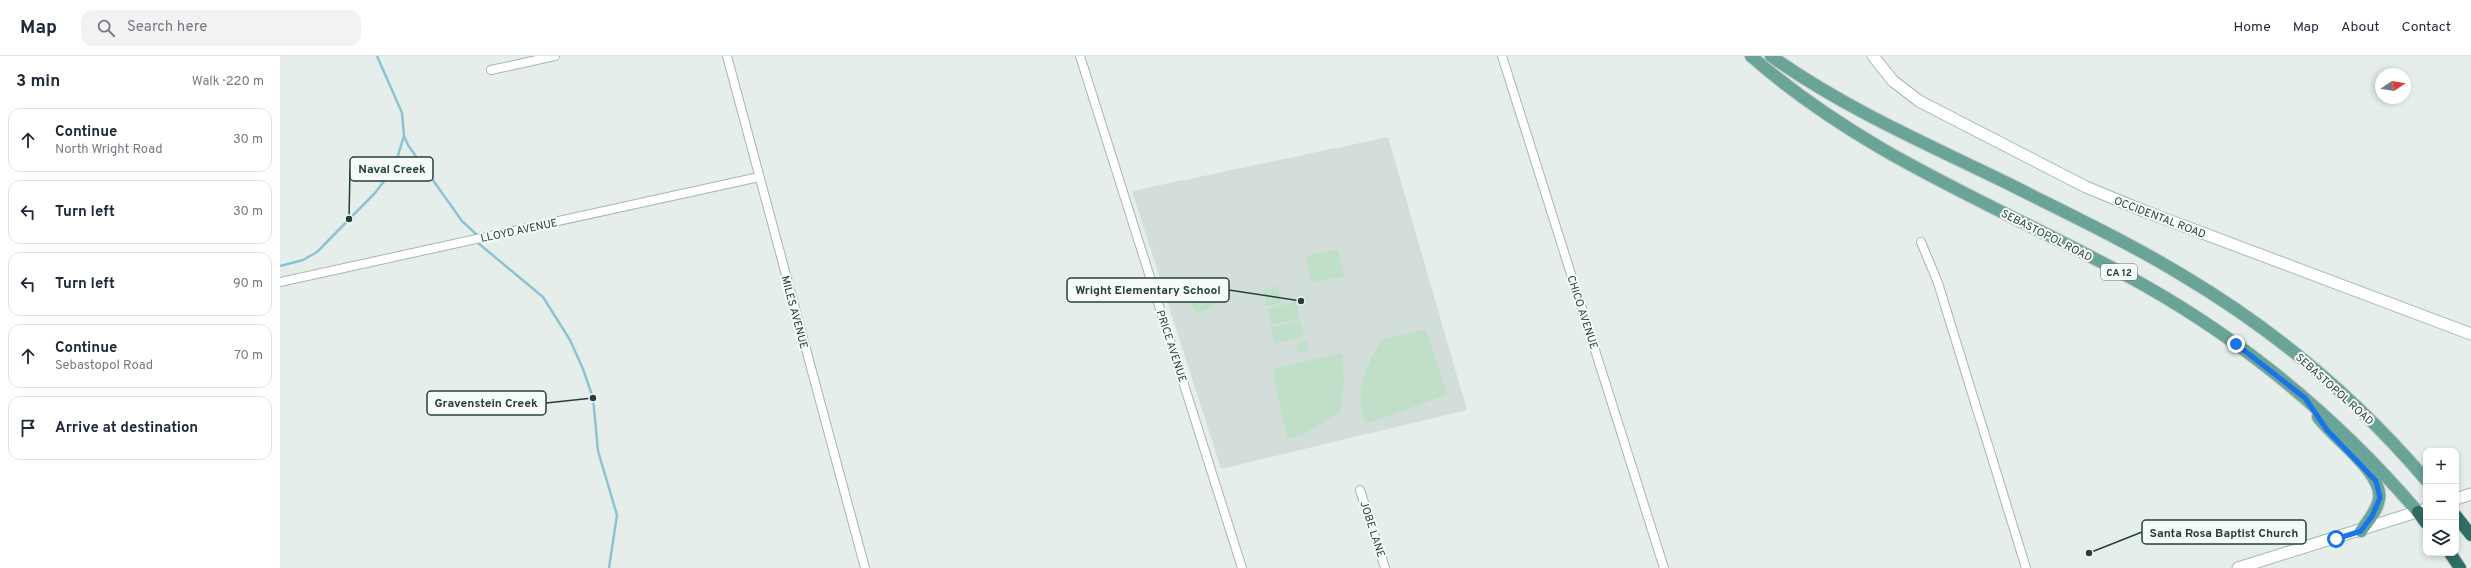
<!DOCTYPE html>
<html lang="en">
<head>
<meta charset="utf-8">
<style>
	body { margin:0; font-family:Overpass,sans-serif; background:#f2f2f3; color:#1f2937 }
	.controls { position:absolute; right:12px; bottom:12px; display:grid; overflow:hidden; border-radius:8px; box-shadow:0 2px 6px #0003 }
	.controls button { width:36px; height:36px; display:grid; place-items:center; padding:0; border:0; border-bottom:1px solid #e0e1e3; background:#fff; color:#1f2937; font:20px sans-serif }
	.compass { position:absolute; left:2095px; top:12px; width:36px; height:36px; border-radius:50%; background:#fff; box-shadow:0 2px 6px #0003; rotate:78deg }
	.stop { position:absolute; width:12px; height:12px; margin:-9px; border:3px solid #1a73e8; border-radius:50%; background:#fff }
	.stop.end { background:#1a73e8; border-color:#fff; box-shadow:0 1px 4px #0008 }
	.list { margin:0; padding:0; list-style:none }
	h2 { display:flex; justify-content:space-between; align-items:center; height:52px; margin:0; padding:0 16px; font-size:17px }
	h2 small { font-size:13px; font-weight:400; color:#747a83 }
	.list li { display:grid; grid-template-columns:26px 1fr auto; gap:12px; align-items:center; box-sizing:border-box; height:64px; margin:0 8px 8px; padding:0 8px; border:1px solid #e0e1e3; border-radius:12px }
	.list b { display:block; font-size:15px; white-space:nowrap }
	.list p { margin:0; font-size:13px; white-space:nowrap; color:#747a83 }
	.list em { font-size:13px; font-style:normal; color:#747a83 }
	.icon { flex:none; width:22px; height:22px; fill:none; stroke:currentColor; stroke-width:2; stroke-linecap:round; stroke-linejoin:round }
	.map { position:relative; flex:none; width:2191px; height:512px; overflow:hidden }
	header { display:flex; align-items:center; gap:24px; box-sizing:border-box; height:56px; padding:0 20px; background:#fff; border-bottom:1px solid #e0e1e3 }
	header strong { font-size:19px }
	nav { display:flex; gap:22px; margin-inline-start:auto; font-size:14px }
	.search { width:280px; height:36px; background:#f2f2f3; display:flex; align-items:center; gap:10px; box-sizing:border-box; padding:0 14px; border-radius:12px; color:#747a83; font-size:15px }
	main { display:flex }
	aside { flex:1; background:#fff }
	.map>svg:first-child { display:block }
	.built { fill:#d3deda }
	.green { fill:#bfdfc9 }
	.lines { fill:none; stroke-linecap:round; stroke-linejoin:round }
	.stream { stroke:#8ec3d2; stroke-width:2.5 }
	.street-casing { stroke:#a7b6b3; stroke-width:10 }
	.secondary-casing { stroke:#a3bab3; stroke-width:13 }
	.primary-casing { stroke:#c2cac8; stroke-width:14 }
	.highway-casing { stroke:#c2cac8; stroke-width:14 }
	.street { stroke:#fff; stroke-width:8 }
	.secondary { stroke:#fff; stroke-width:11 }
	.primary { stroke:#6aa398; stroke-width:12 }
	.highway { stroke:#306d64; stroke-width:12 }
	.route { stroke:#1a73e8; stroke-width:5 }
	.labels { text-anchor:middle; stroke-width:4; stroke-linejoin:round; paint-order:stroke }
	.shield { fill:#f6faf8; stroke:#637874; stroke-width:1 }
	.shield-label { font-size:10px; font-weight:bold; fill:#24403b }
	.street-label { font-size:11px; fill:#24403b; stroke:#f6faf8 }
	.leader { fill:none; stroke:#24403b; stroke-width:1.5 }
	.callout-dot { fill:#24403b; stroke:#f6faf8; stroke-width:1.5 }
	.callout { fill:#f6faf8; stroke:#24403b; stroke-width:1.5 }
	.callout-label { font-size:12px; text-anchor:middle; font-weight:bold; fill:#24403b }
</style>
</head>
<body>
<header>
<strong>Map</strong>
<div class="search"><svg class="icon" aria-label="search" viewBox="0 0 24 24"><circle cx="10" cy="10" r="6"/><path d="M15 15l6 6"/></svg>Search here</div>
<nav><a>Home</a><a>Map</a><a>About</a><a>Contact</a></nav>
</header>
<main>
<aside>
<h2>3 min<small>Walk · 220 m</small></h2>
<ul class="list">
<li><svg class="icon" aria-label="ahead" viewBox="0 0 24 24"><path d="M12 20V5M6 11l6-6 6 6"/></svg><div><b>Continue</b><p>North Wright Road</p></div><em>30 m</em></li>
<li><svg class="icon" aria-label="left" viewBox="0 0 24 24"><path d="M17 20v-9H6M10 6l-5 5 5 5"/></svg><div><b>Turn left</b></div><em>30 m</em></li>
<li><svg class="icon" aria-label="left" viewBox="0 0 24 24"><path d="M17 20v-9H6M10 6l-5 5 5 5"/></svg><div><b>Turn left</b></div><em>90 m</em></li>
<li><svg class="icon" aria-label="ahead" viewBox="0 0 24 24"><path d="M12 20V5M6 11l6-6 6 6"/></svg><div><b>Continue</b><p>Sebastopol Road</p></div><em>70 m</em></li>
<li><svg class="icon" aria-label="arrive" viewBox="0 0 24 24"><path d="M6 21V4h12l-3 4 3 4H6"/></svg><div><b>Arrive at destination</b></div></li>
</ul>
</aside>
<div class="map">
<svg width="2191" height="512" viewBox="0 0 2191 512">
	<rect width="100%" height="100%" fill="#e5eeeb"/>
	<path class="built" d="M1108 81 1187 354 941 413 852 135Z"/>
	<g class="green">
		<path d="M1058 193 1064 220 1031 227 1026 200Z"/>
		<path d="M998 230 1001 247 987 250 983 234Z"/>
		<path d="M928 242 935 247 933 252 918 257 913 253 912 249 917 245Z"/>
		<path d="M1016 246 1020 263 991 269 987 253Z"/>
		<path d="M1020 265 1024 281 995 287 991 271Z"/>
		<path d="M1146 273 1167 339 1085 368C1074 336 1085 310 1102 283Z"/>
		<path d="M1027 284 1029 294 1018 297 1016 287Z"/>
		<path d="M1062 297 1064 326 1060 356 1024 378 1007 383 993 317 996 312Z"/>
	</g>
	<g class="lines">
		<g class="stream">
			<path d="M97 0 122 57 124 80 128 89 182 165 196 178"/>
			<path d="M198 187 263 241 290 284 303 313 313 342 318 395 337 459 329 512"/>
			<path d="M0 210 23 204 37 196 95 137 114 112 124 80"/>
		</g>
		<g class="street-casing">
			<g id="street">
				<path d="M447 0 585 512"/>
				<path d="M800 0 962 512"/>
				<path d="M1222 0 1384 512"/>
				<path d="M211 14 275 0"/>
				<path d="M1641 186 1658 227 1746 512"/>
				<path d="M0 226 479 121"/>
				<path d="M1080 434 1105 512"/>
			</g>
		</g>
		<g class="secondary-casing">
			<g id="secondary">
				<path d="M1593 0 1613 25 1639 45 1806 131 1864 155 2191 278"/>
				<path d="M2176 443 2191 438"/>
				<path d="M1958 512 2146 453"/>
			</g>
		</g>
		<g class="primary-casing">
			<g id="primary">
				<path d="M1471 0C1589 104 1728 153 1862 228 1967 287 2060 365 2138 456"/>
				<path d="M1491 0C1564 52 1647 88 1727 127 1786 157 1846 185 1902 219 1993 273 2077 343 2146 424"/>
				<path d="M2038 361C2053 382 2104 417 2099 443 2097 455 2088 465 2081 475"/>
			</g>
		</g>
		<g class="highway-casing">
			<g id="highway">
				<path d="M2138 456 2146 467"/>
				<path d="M2176 460 2191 479"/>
				<path d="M2170 497 2180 512"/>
			</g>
		</g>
		<use href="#street" class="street"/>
		<use href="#secondary" class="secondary"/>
		<use href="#primary" class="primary"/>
		<use href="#highway" class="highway"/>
	</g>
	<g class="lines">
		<path class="route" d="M1956 288 2025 342 2047 374 2096 425 2100 442 2092 460 2081 475 2056 483"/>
	</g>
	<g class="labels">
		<rect class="shield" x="1821" y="208" width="36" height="16" rx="3"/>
		<g class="shield-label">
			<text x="1839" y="220">CA 12</text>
		</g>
		<g class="street-label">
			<text transform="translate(1880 161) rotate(21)" y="4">OCCIDENTAL ROAD</text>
			<text transform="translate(239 174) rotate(-12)" y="4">LLOYD AVENUE</text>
			<text transform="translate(1767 179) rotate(27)" y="4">SEBASTOPOL ROAD</text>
			<text transform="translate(515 256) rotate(75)" y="4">MILES AVENUE</text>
			<text transform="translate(1303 256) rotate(72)" y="4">CHICO AVENUE</text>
			<text transform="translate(892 290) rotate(72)" y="4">PRICE AVENUE</text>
			<text transform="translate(2055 333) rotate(42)" y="4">SEBASTOPOL ROAD</text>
			<text transform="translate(1093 473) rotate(72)" y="4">JOBE LANE</text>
		</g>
	</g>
	<path class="leader" d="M69 163L70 113M1021 245L949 234M313 342L266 347M1809 497L1862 476"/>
	<g class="callout-dot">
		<circle cx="69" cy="163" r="4"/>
		<circle cx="1021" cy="245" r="4"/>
		<circle cx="313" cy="342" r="4"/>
		<circle cx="1809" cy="497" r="4"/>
	</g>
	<g class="callout">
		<rect x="70" y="101" width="83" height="24" rx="4"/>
		<rect x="787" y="222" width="162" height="24" rx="4"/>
		<rect x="147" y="335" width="119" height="24" rx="4"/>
		<rect x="1862" y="464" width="164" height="24" rx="4"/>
	</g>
	<g class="callout-label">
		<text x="112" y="117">Naval Creek</text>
		<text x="868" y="238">Wright Elementary School</text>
		<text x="206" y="351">Gravenstein Creek</text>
		<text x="1944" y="481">Santa Rosa Baptist Church</text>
	</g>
</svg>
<div class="controls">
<button>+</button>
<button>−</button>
<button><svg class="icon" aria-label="layers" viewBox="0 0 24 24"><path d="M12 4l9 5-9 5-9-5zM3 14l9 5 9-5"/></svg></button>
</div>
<svg class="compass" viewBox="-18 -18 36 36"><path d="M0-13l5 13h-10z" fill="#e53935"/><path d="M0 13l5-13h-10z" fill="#747a83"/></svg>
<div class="stop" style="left:2056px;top:483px"></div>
<div class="stop end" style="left:1956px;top:288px"></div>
</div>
</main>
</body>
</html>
